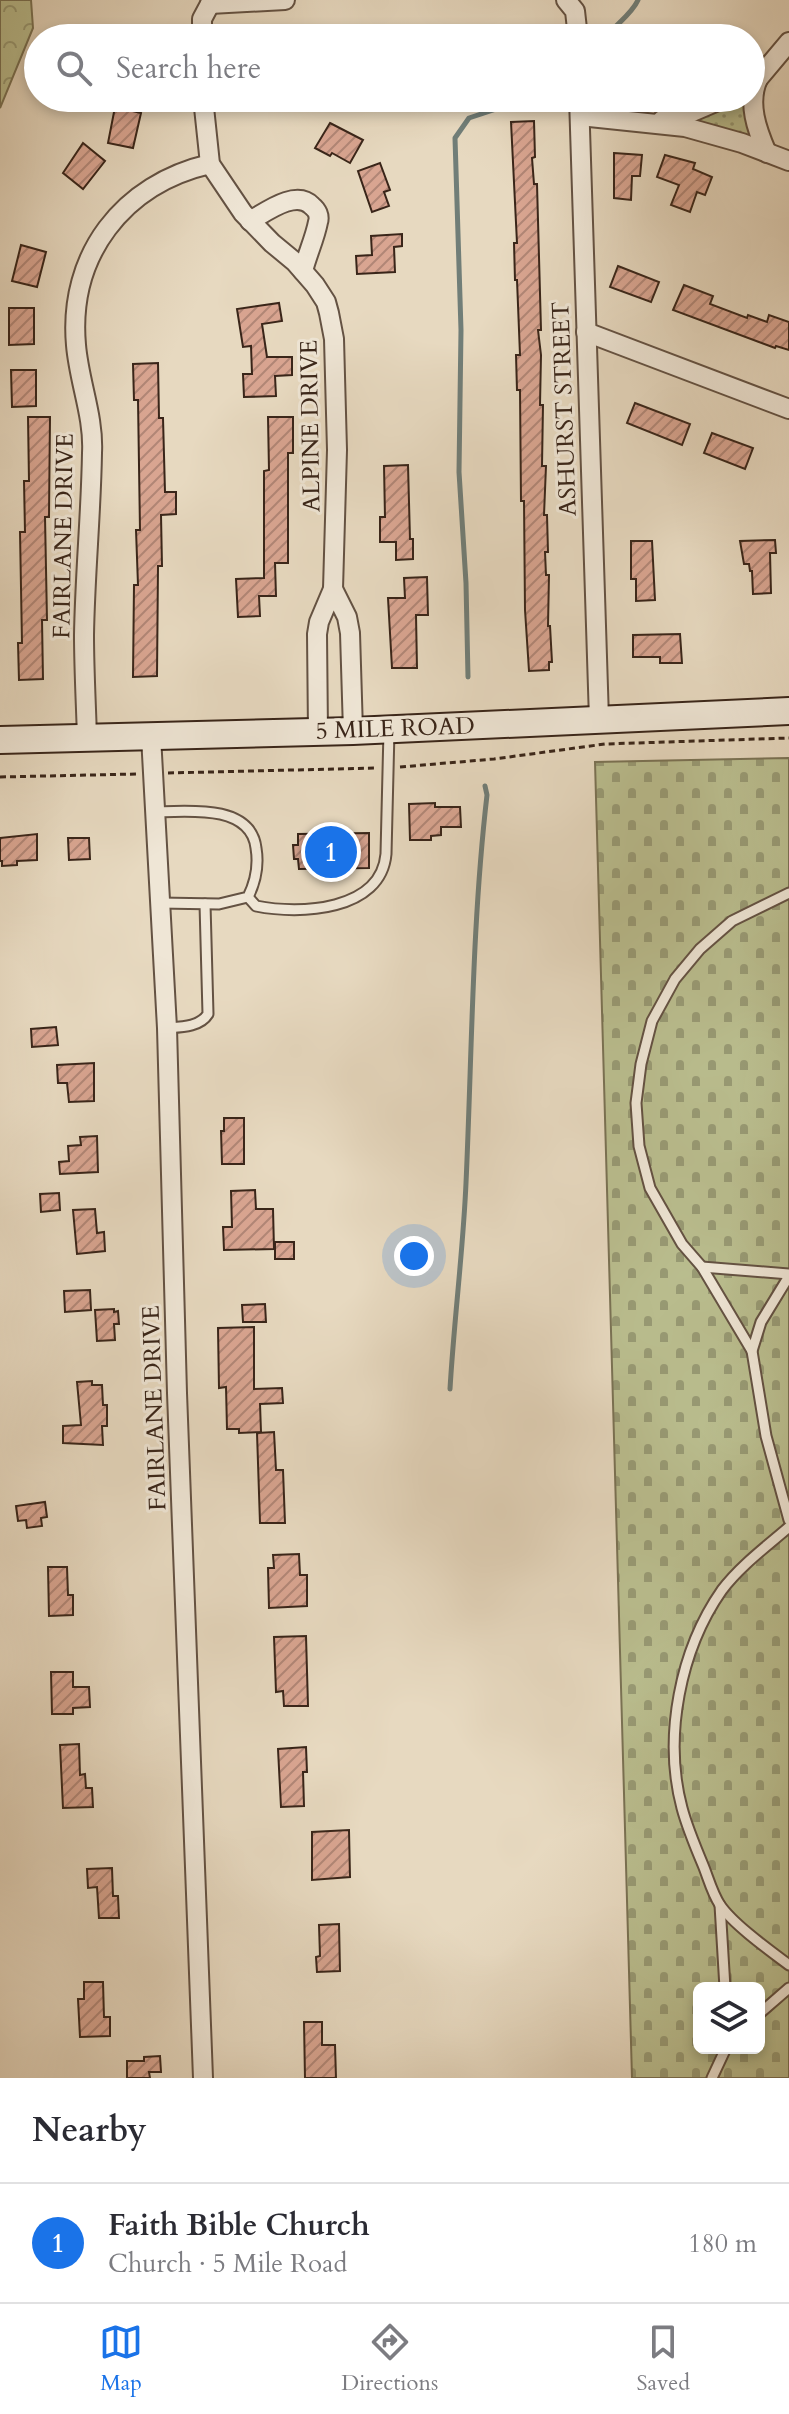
<!DOCTYPE html>
<html lang="en">
<head>
<meta charset="utf-8">
<style>
	body { margin:0; font-family:Cardo,serif; background:#f7f7f7; color:#2b2b33 }
	.controls { position:absolute; right:24px; bottom:24px; display:grid; overflow:hidden; border-radius:12px; box-shadow:0 4px 12px #0003 }
	.controls button { width:72px; height:72px; display:grid; place-items:center; padding:0; border:0; border-bottom:2px solid #e1e1e2; background:#fff; color:#2b2b33; font:40px sans-serif }
	.you { position:absolute; left:414px; top:1256px; width:28px; height:28px; margin:-20px; border:6px solid #fff; border-radius:50%; background:#1a73e8; box-shadow:0 0 0 12px #1a73e833 }
	.badge { display:grid; place-items:center; width:52px; height:52px; border-radius:50%; background:#1a73e8; color:#fff; font-size:26px; font-weight:700 }
	.pin { position:absolute; translate:-50% -50%; border:4px solid #fff; box-shadow:0 2px 8px #0006 }
	.list { margin:0; padding:0; list-style:none }
	h2 { display:flex; justify-content:space-between; align-items:center; height:104px; margin:0; padding:0 32px; font-size:34px }
	h2 small { font-size:26px; font-weight:400; color:#7c7c81 }
	.list li { display:grid; grid-template-columns:52px 1fr auto; gap:24px; align-items:center; box-sizing:border-box; height:120px; padding:0 32px; border-top:2px solid #e1e1e2 }
	.list b { display:block; font-size:30px; white-space:nowrap }
	.list p { margin:0; font-size:26px; white-space:nowrap; color:#7c7c81 }
	.list em { font-size:26px; font-style:normal; color:#7c7c81 }
	.icon { flex:none; width:44px; height:44px; fill:none; stroke:currentColor; stroke-width:2; stroke-linecap:round; stroke-linejoin:round }
	.map { position:relative; flex:none; width:789px; height:2078px; overflow:hidden }
	.search { position:absolute; background:#fff; box-shadow:0 4px 12px #0003; left:24px; right:24px; top:24px; height:88px; display:flex; align-items:center; gap:20px; box-sizing:border-box; padding:0 28px; border-radius:44px; color:#7c7c81; font-size:30px }
	.sheet { height:224px; background:#fff }
	nav { display:flex; justify-content:space-around; align-items:center; box-sizing:border-box; height:112px; border-top:2px solid #e1e1e2; background:#fff; font-size:22px; color:#7c7c81 }
	nav a { display:grid; justify-items:center; gap:4px }
	nav .on { color:#1a73e8 }
	.map>svg:first-child { display:block }
	.grass { fill:url(#grass-dots); stroke:#7a7254; stroke-width:2 }
	.forest { fill:url(#forest-crowns); stroke:#7a7254; stroke-width:2 }
	.cemetery { fill:url(#cemetery-stones); stroke:#7a7254; stroke-width:2; fill-rule:evenodd }
	.lines { fill:none; stroke-linecap:round; stroke-linejoin:round }
	.stream { stroke:#717e78; stroke-width:5 }
	.building { fill:url(#building-hatch); stroke:#392519; stroke-width:2 }
	.service-casing { stroke:#645243; stroke-width:13 }
	.minor-casing { stroke:#645243; stroke-width:22 }
	.secondary-casing { stroke:#392519; stroke-width:30 }
	.path { stroke:#392519; stroke-width:3; stroke-dasharray:6 4; stroke-linecap:butt }
	.service { stroke:#efe6d6; stroke-width:9 }
	.minor { stroke:#efe6d6; stroke-width:18 }
	.secondary { stroke:#efe6d6; stroke-width:26 }
	.labels { text-anchor:middle; stroke-width:6; stroke-linejoin:round; paint-order:stroke }
	.street-label { font-size:24px; fill:#392519; stroke:#efe6d6 }
</style>
</head>
<body>
<div class="map">
<svg width="789" height="2078" viewBox="0 0 789 2078">
	<defs>
		<pattern id="grass-dots" width="8" height="8" patternUnits="userSpaceOnUse" patternTransform="scale(2)"><rect width="8" height="8" fill="#babe8f"/><path d="M2 2h.1M6 6h.1" fill="none" stroke="#989a74" stroke-width="1.8" stroke-linecap="round"/></pattern>
		<pattern id="forest-crowns" width="20" height="18" patternUnits="userSpaceOnUse" patternTransform="scale(2)"><rect width="20" height="18" fill="#babe8f"/><path d="M2 6a3 3 0 1 1 6 0M12 15a3 3 0 1 1 6 0" fill="none" stroke="#989a74"/></pattern>
		<pattern id="cemetery-stones" width="16" height="16" patternUnits="userSpaceOnUse" patternTransform="scale(2)"><rect width="16" height="16" fill="#babe8f"/><path d="M2 7V4a2 2 0 0 1 4 0v3zM10 15v-3a2 2 0 0 1 4 0v3z" fill="#989a74"/></pattern>
		<pattern id="building-hatch" width="6" height="6" patternUnits="userSpaceOnUse" patternTransform="scale(2)"><rect width="6" height="6" fill="#d9a591"/><path d="M-1 1l2-2M0 6l6-6M5 7l2-2" fill="none" stroke="#b18676"/></pattern>
	</defs>
	<rect width="100%" height="100%" fill="#e7d9c0"/>
	<filter id="stains"><feTurbulence type="fractalNoise" baseFrequency=".0025" numOctaves="4"/><feColorMatrix values="0 0 0 0 .2 0 0 0 0 .09 0 0 0 0 .02 0 0 0 .5 -.17"/></filter>
	<radialGradient id="worn" r=".72"><stop offset=".6" stop-color="#630" stop-opacity="0"/><stop offset="1" stop-color="#630" stop-opacity=".3"/></radialGradient>
	<path class="grass" d="M725 98H751L767 153 683 116Z"/>
	<path class="forest" d="M0 0H31L33 28 0 108Z"/>
	<path class="cemetery" d="M789 758V2078H632L595 762ZM699 1988H759V2048H699Z"/>
	<g class="lines">
		<g class="stream">
			<path d="M605 38C615 25 632 14 638 0"/>
			<path d="M468 677 466 583 459 472 461 330 455 138 469 118 529 98"/>
			<path d="M450 1389C454 1320 463 1252 466 1183 472 1053 472 924 487 795L485 786"/>
		</g>
	</g>
	<g class="building">
		<path d="M115 107 141 113 133 148 108 143Z"/>
		<path d="M534 121 535 157 532 158 534 184H537L541 330H538L541 355 540 405H543L542 466H546L544 515H547L548 552H545L546 575H549L548 626H550L552 662H549V670L529 671 525 610 524 501H521L520 390H517L516 355H520L517 280H515L514 243H517L511 122Z"/>
		<path d="M330 123 363 140 350 163 332 153 330 156 315 148Z"/>
		<path d="M83 143 105 161 83 189 63 173Z"/>
		<path d="M614 153 642 155 640 176H632L631 200 614 198Z"/>
		<path d="M665 155 695 163 693 169 712 177 705 195 697 192 690 212 671 205 679 185 657 177Z"/>
		<path d="M380 163 390 190 384 192 389 206 372 212 358 171Z"/>
		<path d="M402 234V246L394 247 395 272 357 274 356 256 372 255 371 236Z"/>
		<path d="M21 245 46 252 37 287 12 281Z"/>
		<path d="M618 266 659 282 651 302 610 287Z"/>
		<path d="M684 285 713 296 710 304 747 318 748 315 767 322 769 315 789 322V350L776 346 775 348 673 310Z"/>
		<path d="M279 303 282 321 262 324 267 357H292V375L275 376 276 396 244 397 243 374H252L251 346 243 347 237 309Z"/>
		<path d="M9 308H34V344L9 345Z"/>
		<path d="M158 363 159 418H163L165 492H176V514L161 515 162 566H158L157 676 133 677 134 585H138L136 530H140L138 400H134L133 364Z"/>
		<path d="M11 370H36V406L12 407Z"/>
		<path d="M635 403 690 424 682 445 627 423Z"/>
		<path d="M28 417H50L49 517H45L47 620H42L43 679 19 680 18 643H22L20 532H25L24 481H29Z"/>
		<path d="M268 417H293V453H288V563H275L276 596H259L260 616 238 617 236 579 264 578V471L269 470Z"/>
		<path d="M712 433 753 448 745 469 704 453Z"/>
		<path d="M408 465 410 539H413V559L396 560V542H380V517H385L384 466Z"/>
		<path d="M775 540 776 553H770L771 593 753 594 752 571H750L749 564H744L740 541Z"/>
		<path d="M631 541H652L655 600 636 601V579H631Z"/>
		<path d="M427 577 428 615H416L417 668H392L388 598H405L404 578Z"/>
		<path d="M680 634 682 663H660V657H633V635Z"/>
		<path d="M435 803V807H460L461 827H441V835L431 836V840H410L409 804Z"/>
		<path d="M369 833V868L299 869 298 859H294L293 845H298V834Z"/>
		<path d="M37 834V860L17 861V865L2 866V861H0V838Z"/>
		<path d="M68 838H89L90 859 69 860Z"/>
		<path d="M56 1027 58 1045 32 1047 31 1029Z"/>
		<path d="M94 1063V1101L69 1102 67 1083H58L57 1065Z"/>
		<path d="M224 1118H244V1164H222L221 1131H224Z"/>
		<path d="M97 1136 98 1172 60 1174 59 1162 69 1161 68 1146 81 1145 80 1137Z"/>
		<path d="M255 1190 256 1209H273L274 1249 224 1250 223 1227H232L231 1191Z"/>
		<path d="M59 1193 60 1210 41 1212 40 1194Z"/>
		<path d="M95 1209 97 1233 104 1232 105 1251 77 1254 73 1210Z"/>
		<rect x="275" y="1242" width="19" height="17"/>
		<path d="M90 1290 91 1310 65 1312 64 1291Z"/>
		<path d="M265 1304 266 1322H243L242 1305Z"/>
		<path d="M114 1309V1312L118 1311 119 1324H114L115 1340 97 1341 95 1310Z"/>
		<path d="M254 1327V1389L282 1388 283 1403 260 1404 261 1432 239 1433V1429H227L226 1387 219 1388 218 1328Z"/>
		<path d="M92 1381V1385H102L103 1405H107V1426H102L103 1445 63 1443V1426L81 1425 77 1382Z"/>
		<path d="M274 1432 276 1470H283L285 1523H260L257 1433Z"/>
		<path d="M45 1502 47 1517 41 1518 42 1526 27 1528 26 1520 18 1521 16 1506Z"/>
		<path d="M299 1554 300 1575H307V1606L269 1608 268 1568H274L273 1555Z"/>
		<path d="M48 1567H67L68 1595H73V1615L49 1616Z"/>
		<path d="M306 1636 308 1706H284L283 1691 276 1692 274 1637Z"/>
		<path d="M51 1672H73V1687H89L90 1707 73 1708V1714H52Z"/>
		<path d="M79 1744 80 1775 85 1774 86 1788H92L93 1807 63 1808 60 1745Z"/>
		<path d="M306 1747 307 1772H303L304 1806 281 1807 278 1749Z"/>
		<path d="M349 1830 350 1877 312 1880V1832Z"/>
		<path d="M112 1868 113 1896H118L119 1918H99L97 1887 88 1888 87 1869Z"/>
		<path d="M339 1924 340 1971 317 1972 316 1957 320 1956 319 1925Z"/>
		<path d="M84 1982H103L104 2017H110V2036L80 2037 78 1999H84Z"/>
		<path d="M304 2022H322V2045H335L336 2078H305Z"/>
		<path d="M160 2056 161 2072H149L150 2078H127V2061H144V2057Z"/>
	</g>
	<g class="lines">
		<g class="service-casing">
			<g id="service">
				<path d="M155 812C187 811 251 804 256 848 259 866 256 881 248 897L219 904 160 903"/>
				<path d="M248 897 256 906C300 915 381 911 386 854L389 731"/>
				<path d="M167 1028C181 1027 200 1027 208 1014L205 904"/>
				<path d="M702 1267 789 1274"/>
				<path d="M789 1276 761 1322 752 1351 766 1436 789 1520"/>
				<path d="M752 1351 702 1267 682 1244 650 1188 639 1146 636 1103 641 1064 652 1021 675 979 700 949 732 921 789 893"/>
				<path d="M789 1527C767 1546 740 1566 722 1590 680 1650 663 1737 682 1808 687 1827 695 1846 703 1865 708 1877 712 1893 720 1905 733 1924 769 1950 789 1965"/>
				<path d="M720 1905 725 1988"/>
				<path d="M759 2014 789 1988"/>
				<path d="M712 2078 726 2048"/>
			</g>
		</g>
		<g class="minor-casing">
			<g id="minor">
				<path d="M566 0 575 11 578 38"/>
				<path d="M210 4 285 0"/>
				<path d="M202 38V19L210 4"/>
				<path d="M758 79C747 103 757 130 767 153"/>
				<path d="M751 83 758 79 789 42"/>
				<path d="M203 98 210 164 243 213 272 243 295 262 315 285 326 302 329 313 334 339 337 450 333 589"/>
				<path d="M579 98 599 719"/>
				<path d="M580 116 685 127 742 143 789 161"/>
				<path d="M662 120 683 116 725 98"/>
				<path d="M250 221C266 212 296 189 312 206 317 210 320 216 318 222 315 238 307 255 303 271"/>
				<path d="M586 332 789 409"/>
				<path d="M318 732 317 634 319 622 333 589 347 617 350 633 353 731"/>
				<path d="M151 736 167 1028 177 1393 203 2078"/>
				<path d="M87 738C86 704 84 669 84 635 85 574 91 514 92 453 94 416 79 382 76 345 68 255 123 184 210 164"/>
			</g>
		</g>
		<g class="secondary-casing">
			<path id="secondary" d="M0 740 353 731 789 711"/>
		</g>
		<g class="path">
			<path d="M400 767 494 759 605 744 789 738"/>
			<path d="M168 773 376 768"/>
			<path d="M0 777 136 774"/>
		</g>
		<use href="#service" class="service"/>
		<use href="#minor" class="minor"/>
		<use href="#secondary" class="secondary"/>
	</g>
	<g class="labels">
		<g class="street-label">
			<text transform="translate(564 409) rotate(-92)" y="8">ASHURST STREET</text>
			<text transform="translate(310 426) rotate(-91)" y="8">ALPINE DRIVE</text>
			<text transform="translate(63 536) rotate(-89)" y="8">FAIRLANE DRIVE</text>
			<text transform="translate(395 728) rotate(-2)" y="8">5 MILE ROAD</text>
			<text transform="translate(154 1408) rotate(-92)" y="8">FAIRLANE DRIVE</text>
		</g>
	</g>
	<rect width="100%" height="100%" filter="url(#stains)"/>
	<rect width="100%" height="100%" fill="url(#worn)"/>
</svg>
<div class="controls">
<button><svg class="icon" aria-label="layers" viewBox="0 0 24 24"><path d="M12 4l9 5-9 5-9-5zM3 14l9 5 9-5"/></svg></button>
</div>
<div class="you"></div>
<div class="pin badge" style="left:331px;top:852px">1</div>
<div class="search"><svg class="icon" aria-label="search" viewBox="0 0 24 24"><circle cx="10" cy="10" r="6"/><path d="M15 15l6 6"/></svg>Search here</div>
</div>
<section class="sheet">
<h2>Nearby<small></small></h2>
<ul class="list">
<li><span class="badge">1</span><div><b>Faith Bible Church</b><p>Church · 5 Mile Road</p></div><em>180 m</em></li>
</ul>
</section>
<nav>
<a class="on"><svg class="icon" aria-label="map" viewBox="0 0 24 24"><path d="M3 6l6-2 6 2 6-2v14l-6 2-6-2-6 2zM9 4v14M15 6v14"/></svg>Map</a>
<a><svg class="icon" aria-label="directions" viewBox="0 0 24 24"><path d="M12 3l9 9-9 9-9-9zM9 14v-3h6M13 9l2 2-2 2"/></svg>Directions</a>
<a><svg class="icon" aria-label="saved" viewBox="0 0 24 24"><path d="M7 4h10v16l-5-4-5 4z"/></svg>Saved</a>
</nav>
</body>
</html>
